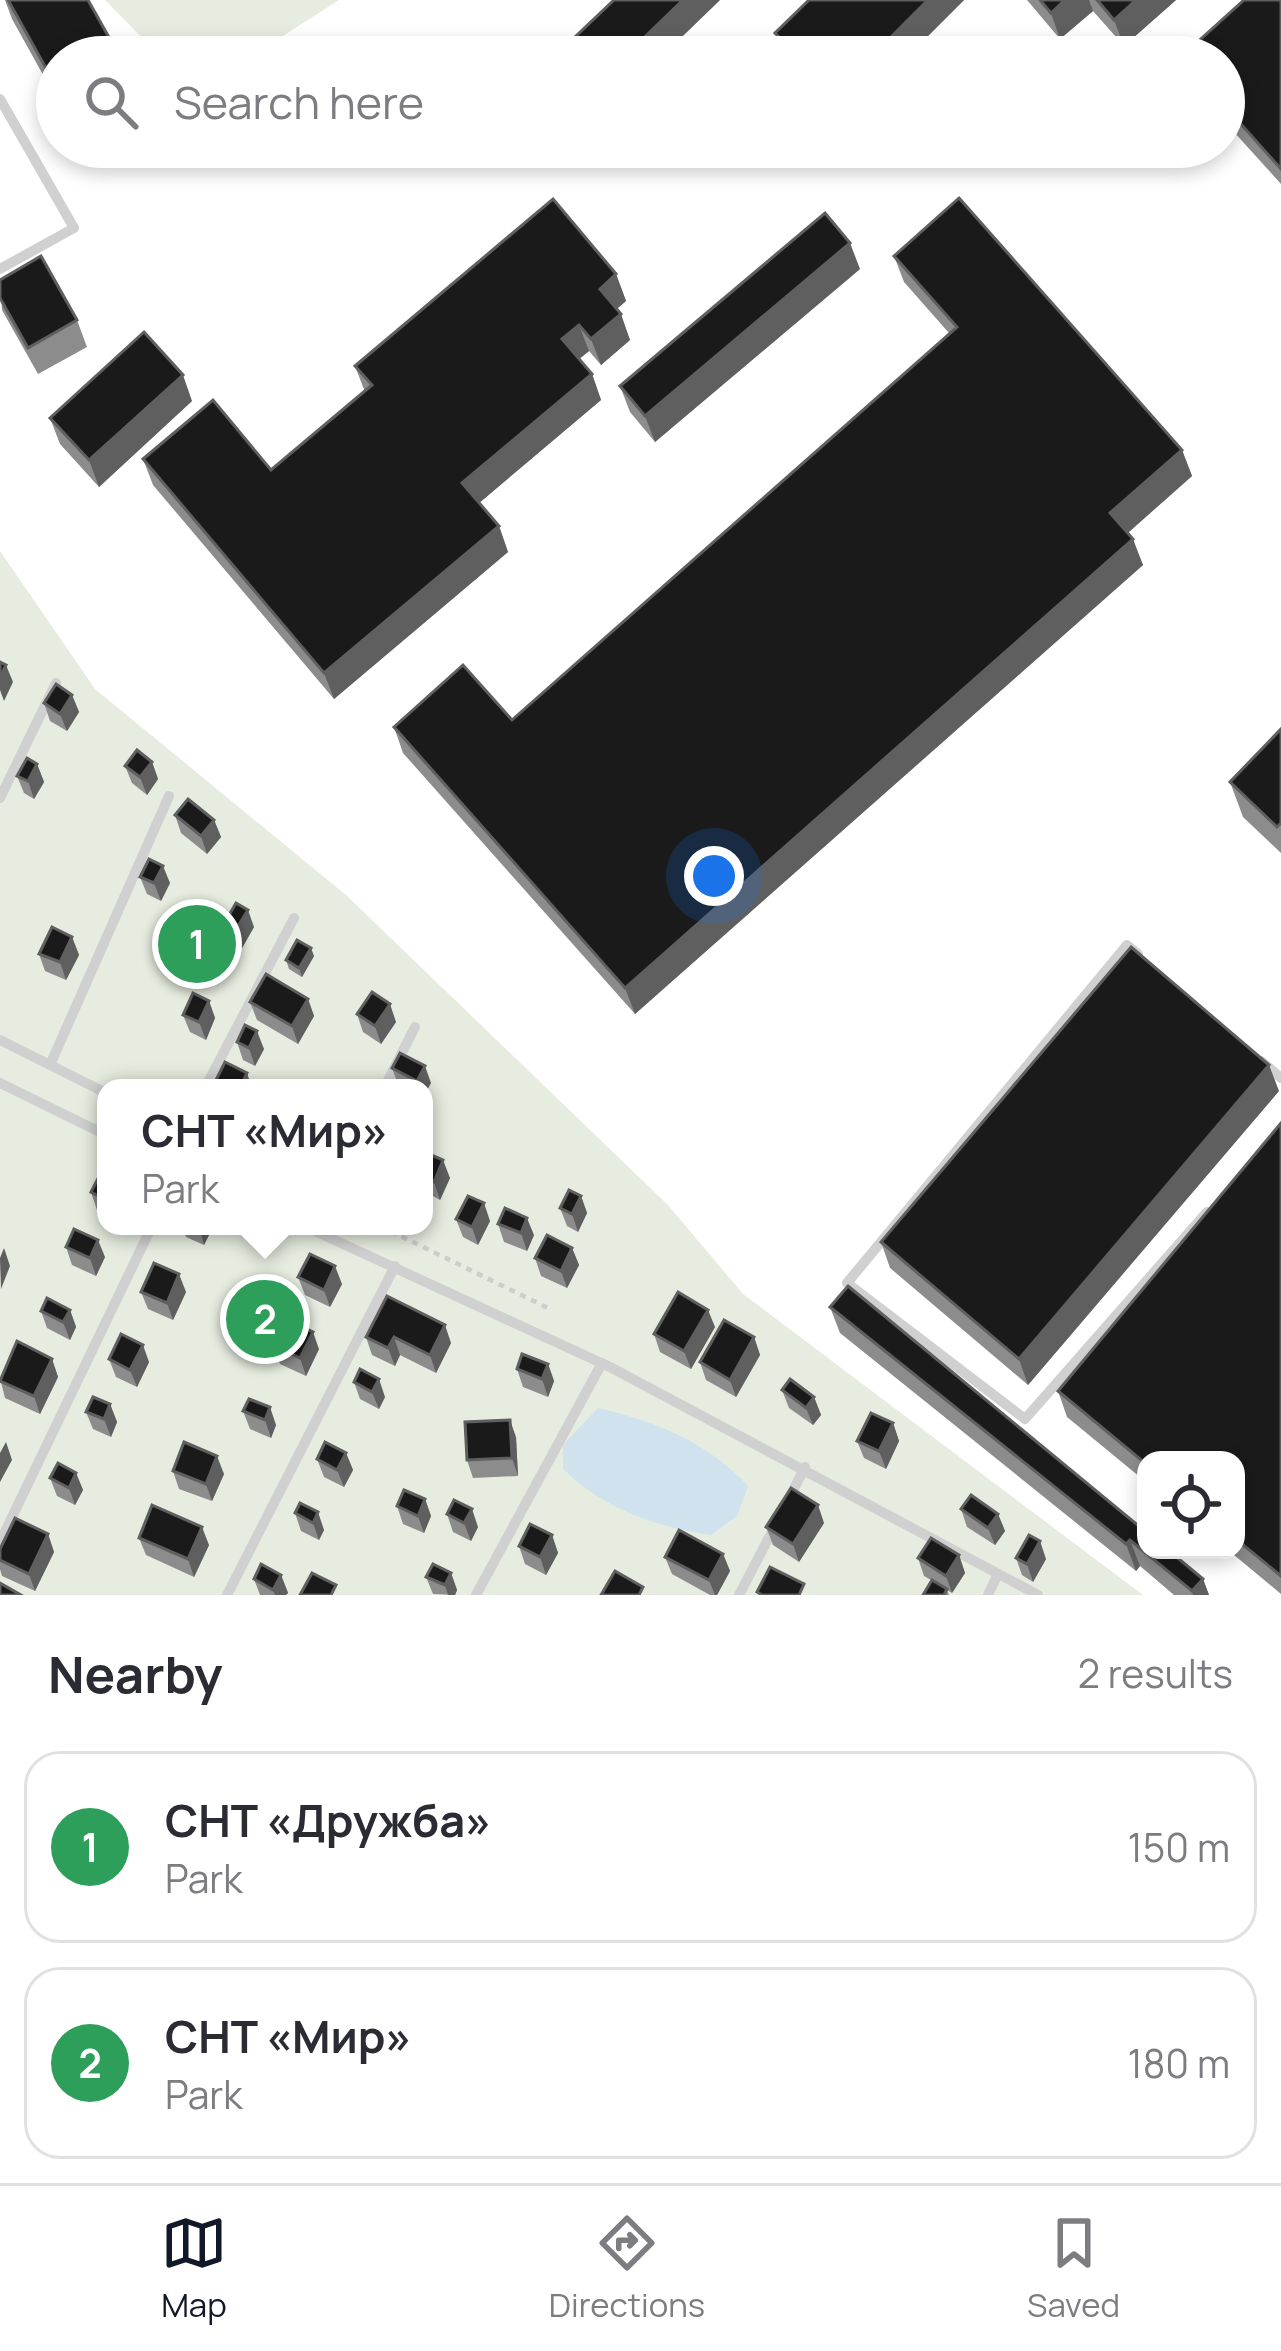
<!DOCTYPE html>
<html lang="en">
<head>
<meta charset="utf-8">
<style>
	body { margin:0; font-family:Manrope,sans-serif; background:#f7f7f7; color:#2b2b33 }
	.controls { position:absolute; right:36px; bottom:36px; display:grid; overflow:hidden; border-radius:24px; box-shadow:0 6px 18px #0003 }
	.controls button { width:108px; height:108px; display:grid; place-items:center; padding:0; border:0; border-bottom:3px solid #e1e1e2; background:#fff; color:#2b2b33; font:60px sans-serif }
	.you { position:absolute; left:714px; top:876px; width:42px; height:42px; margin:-30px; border:9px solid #fff; border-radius:50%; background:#1a73e8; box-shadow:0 0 0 18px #1a73e833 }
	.badge { display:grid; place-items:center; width:78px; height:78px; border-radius:50%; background:#111827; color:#fff; font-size:39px; font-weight:700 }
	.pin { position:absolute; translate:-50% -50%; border:6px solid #fff; box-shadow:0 3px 12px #0006 }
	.popup { position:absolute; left:97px; top:1079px; width:336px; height:156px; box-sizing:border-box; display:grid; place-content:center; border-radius:24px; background:#fff; filter:drop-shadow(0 3px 9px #0005); font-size:39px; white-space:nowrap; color:#7c7c81 }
	.popup b { font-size:45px; color:#2b2b33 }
	.popup::after { content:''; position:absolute; left:50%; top:100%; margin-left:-24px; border:24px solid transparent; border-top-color:#fff }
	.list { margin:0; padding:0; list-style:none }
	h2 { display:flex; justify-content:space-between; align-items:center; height:156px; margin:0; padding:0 48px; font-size:51px }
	h2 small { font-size:39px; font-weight:400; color:#7c7c81 }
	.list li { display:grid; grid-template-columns:78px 1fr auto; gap:36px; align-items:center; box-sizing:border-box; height:192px; margin:0 24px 24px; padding:0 24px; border:3px solid #e1e1e2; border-radius:36px }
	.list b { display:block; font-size:45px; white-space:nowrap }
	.list p { margin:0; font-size:39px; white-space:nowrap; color:#7c7c81 }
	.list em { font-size:39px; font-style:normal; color:#7c7c81 }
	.icon { flex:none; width:66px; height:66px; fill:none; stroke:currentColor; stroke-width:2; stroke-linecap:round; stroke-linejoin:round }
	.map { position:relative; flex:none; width:1281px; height:1595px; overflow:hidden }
	.search { position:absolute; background:#fff; box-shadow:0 6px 18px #0003; left:36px; right:36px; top:36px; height:132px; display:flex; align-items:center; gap:30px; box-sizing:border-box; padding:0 42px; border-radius:66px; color:#7c7c81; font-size:45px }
	.sheet { height:588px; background:#fff }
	nav { display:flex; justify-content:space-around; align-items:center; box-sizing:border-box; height:168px; border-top:3px solid #e1e1e2; background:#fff; font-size:33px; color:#7c7c81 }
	nav a { display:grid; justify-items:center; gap:6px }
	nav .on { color:#111827 }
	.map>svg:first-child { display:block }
	.green { fill:#e6ecdf; fill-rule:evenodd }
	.water { fill:#cfe2ee }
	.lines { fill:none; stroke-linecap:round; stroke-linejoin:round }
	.path { stroke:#cdcdcd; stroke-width:4.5; stroke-dasharray:6 6; stroke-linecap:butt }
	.service { stroke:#d0d0d0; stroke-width:10 }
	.wall { fill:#8c8c8c }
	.shaded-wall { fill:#5f5f5f }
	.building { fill:#1a1a1a; stroke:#5f5f5f; stroke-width:3 }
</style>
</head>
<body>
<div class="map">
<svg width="1281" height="1595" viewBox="0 0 1281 1595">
	<rect width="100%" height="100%" fill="#fff"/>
	<g class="green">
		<path d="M105 0H339L250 57H161Z"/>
		<path d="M0 551 95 689 346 895 668 1205 743 1294 1143 1595H0ZM106 1088H424V1226H106Z"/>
	</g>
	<path class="water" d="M598 1408C657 1422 705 1441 748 1486L737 1516 711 1535C658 1528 599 1507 563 1468V1445Z"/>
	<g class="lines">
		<path class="path" d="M380 1226 548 1308"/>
		<g class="service">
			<path d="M0 99 74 228 0 269"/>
			<path d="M0 798 56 683"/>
			<path d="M1138 954 1127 945 847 1283 1025 1419 1207 1212"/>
			<path d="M0 1040 106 1093"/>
			<path d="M1261 1061 1281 1078"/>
			<path d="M50 1065 169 796"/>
			<path d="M0 1083 106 1135"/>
			<path d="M205 1088 294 918"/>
			<path d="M384 1088 415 1027"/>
			<path d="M304 1226 610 1367 1038 1595"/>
			<path d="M787 1502 805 1467"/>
			<path d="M0 1542 152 1226"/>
			<path d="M227 1595 395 1266"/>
			<path d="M476 1595 602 1363"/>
			<path d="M739 1595 776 1524"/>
			<path d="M988 1595 998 1574"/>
		</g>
	</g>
	<g class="wall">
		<path d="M5 0H88L57 57V100L12 19Z"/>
		<path d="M720 0 661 57H583L575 37Z"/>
		<path d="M809 0H964L907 57H784L775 33Z"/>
		<path d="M1027 0H1176L1124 46 1093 11 1060 39Z"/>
		<path d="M1281 0V184L1224 121V57Z"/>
		<path d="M894 256 1182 450 1192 476 1127 533 1143 565 635 1014 403 753 394 727 512 720 949 333 904 282Z"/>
		<path d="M860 269 655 442 630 412 620 386Z"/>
		<path d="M616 274 626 301 617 309 630 340 601 365 589 351 579 359 592 374 601 400 479 503 499 526 508 552 334 699 153 485 143 459 271 470 365 392 355 366Z"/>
		<path d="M0 280 77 320 87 347 38 374 2 310Z"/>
		<path d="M192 401 99 487 60 444 50 418Z"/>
		<path d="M72 695 79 712 67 731 50 721 44 703Z"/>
		<path d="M1281 729V853L1243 817 1230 782Z"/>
		<path d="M152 762 158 779 147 795 132 783 125 766Z"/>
		<path d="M37 764 44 782 34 799 24 793 17 776Z"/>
		<path d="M175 815 214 820 221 837 207 854 181 833Z"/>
		<path d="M140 877 170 883 161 901 147 894Z"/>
		<path d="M224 924 254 927 242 948 230 941Z"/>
		<path d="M72 937 79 955 66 980 45 971 39 954Z"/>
		<path d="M314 956 302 977 289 969 286 960Z"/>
		<path d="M308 999 314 1016 298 1044 257 1020 250 1002Z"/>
		<path d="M209 1001 215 1018 206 1040 190 1032 183 1015Z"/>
		<path d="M357 1014 396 1022 381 1044 363 1032Z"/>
		<path d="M237 1042 264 1049 255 1066 243 1060Z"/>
		<path d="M392 1068 431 1083 424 1088H403L398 1085Z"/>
		<path d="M1279 1091 1028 1385 890 1268 881 1242Z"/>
		<path d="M1281 1123V1594L1228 1550H1236V1460H1146V1482L1067 1417 1058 1391Z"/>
		<path d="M106 1163V1214L97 1210 91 1192Z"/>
		<path d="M424 1165 450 1178 440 1200 426 1192 424 1186Z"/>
		<path d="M581 1196 587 1213 578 1232 567 1226 560 1208Z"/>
		<path d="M456 1219 490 1221 478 1245 463 1237Z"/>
		<path d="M498 1224 534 1235 527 1251 504 1242Z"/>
		<path d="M182 1226H207L210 1233 204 1245 186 1237Z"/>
		<path d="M66 1247 105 1257 96 1276 72 1265Z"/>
		<path d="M572 1248 579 1265 567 1288 541 1276 535 1258Z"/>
		<path d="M298 1277 342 1284 330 1307 305 1295Z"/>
		<path d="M141 1292H186L173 1320 148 1309Z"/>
		<path d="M387 1296 451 1343 436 1373 400 1355 395 1366 372 1355 366 1337Z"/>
		<path d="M830 1307 1203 1579 1209 1595H1174L1140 1566 1136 1571 840 1333Z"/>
		<path d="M70 1310 76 1327 70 1340 47 1328 41 1311Z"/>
		<path d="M715 1327 691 1369 660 1352 654 1334Z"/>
		<path d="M754 1337 760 1355 736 1397 706 1380 700 1362Z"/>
		<path d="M274 1346 319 1349 306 1376 280 1364Z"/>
		<path d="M52 1359 58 1377 40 1414 5 1398 0 1378Z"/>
		<path d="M109 1359 149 1362 137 1387 116 1377Z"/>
		<path d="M548 1364 554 1381 548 1397 523 1387 517 1369Z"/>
		<path d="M354 1382 385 1397 379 1409 360 1399Z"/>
		<path d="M782 1390 814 1397 821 1415 813 1425 789 1408Z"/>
		<path d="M110 1404 117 1422 111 1437 93 1429 86 1412Z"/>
		<path d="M243 1411 276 1425 271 1438 250 1429Z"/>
		<path d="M893 1423 899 1441 886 1469 864 1458 857 1441Z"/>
		<path d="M516 1437 518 1476 473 1478 467 1460Z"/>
		<path d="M346 1453 353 1470 344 1487 324 1477 317 1459Z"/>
		<path d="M173 1471 224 1474 212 1501 179 1489Z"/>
		<path d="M76 1473 83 1490 75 1505 57 1496 50 1478Z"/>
		<path d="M425 1499 431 1516 424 1533 403 1524 397 1506Z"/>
		<path d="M961 1509 998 1514 1005 1531 995 1545 967 1527Z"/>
		<path d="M295 1513 324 1530 319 1540 301 1531Z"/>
		<path d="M447 1514 478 1527 471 1541 453 1532Z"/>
		<path d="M824 1523 799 1562 773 1545 766 1527Z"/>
		<path d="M48 1534 54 1552 35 1591 2 1576 0 1569V1549Z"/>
		<path d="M552 1535 558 1553 546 1575 525 1564 519 1546Z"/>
		<path d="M139 1538 209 1545 194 1577 146 1555Z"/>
		<path d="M723 1554 730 1571 717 1595H710L672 1574 665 1557Z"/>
		<path d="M959 1555 965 1573 952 1593 947 1590 949 1595H923L931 1580 924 1576 918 1558Z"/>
		<path d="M1016 1558 1046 1559 1033 1582 1022 1575Z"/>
		<path d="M451 1573 457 1590 455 1595 433 1594 426 1577Z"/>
		<path d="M281 1575 288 1593 286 1595H260L254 1579Z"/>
	</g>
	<g class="shaded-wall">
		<path d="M683 0H720L661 57H624Z"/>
		<path d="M928 0H964L907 57H871Z"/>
		<path d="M1065 0H1089L1093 11 1060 39 1051 13Z"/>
		<path d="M1136 0H1176L1124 46 1114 20Z"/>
		<path d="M850 243 860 269 655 442 645 416Z"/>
		<path d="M616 274 626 301 609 315 600 289Z"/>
		<path d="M621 314 630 340 601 365 591 339Z"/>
		<path d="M579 325 589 351 572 365 562 339Z"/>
		<path d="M592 374 601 400 472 509 462 483Z"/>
		<path d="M183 375 192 401 99 487 89 460Z"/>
		<path d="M1182 450 1192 476 1120 540 1110 513Z"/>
		<path d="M499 526 508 552 334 699 324 673Z"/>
		<path d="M1133 539 1143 565 635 1014 625 988Z"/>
		<path d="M6 665 13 682 4 701 0 690V677Z"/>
		<path d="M72 695 79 712 67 731 60 714Z"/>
		<path d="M152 762 158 779 147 795 140 777Z"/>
		<path d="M37 764 44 782 34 799 28 781Z"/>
		<path d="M214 820 221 837 207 854 201 836Z"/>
		<path d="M163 866 170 883 161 901 154 883Z"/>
		<path d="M248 910 254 927 242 948 235 931Z"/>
		<path d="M72 937 79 955 66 980 60 962Z"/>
		<path d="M311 948 314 956 302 977 299 968Z"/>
		<path d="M308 999 314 1016 298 1044 292 1026Z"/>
		<path d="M209 1001 215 1018 206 1040 199 1022Z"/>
		<path d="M390 1004 396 1022 381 1044 375 1026Z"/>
		<path d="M257 1031 264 1049 255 1066 249 1048Z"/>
		<path d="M1269 1065 1279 1091 1028 1385 1019 1359Z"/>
		<path d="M425 1066 431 1083 424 1096V1088H419L417 1081Z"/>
		<path d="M247 1073 252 1088H240Z"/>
		<path d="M443 1160 450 1178 440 1200 434 1182Z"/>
		<path d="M581 1196 587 1213 578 1232 572 1214Z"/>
		<path d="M484 1203 490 1221 478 1245 472 1227Z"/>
		<path d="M527 1218 534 1235 527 1251 521 1233Z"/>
		<path d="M199 1226H207L210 1233 204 1245Z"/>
		<path d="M98 1240 105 1257 96 1276 90 1258Z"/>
		<path d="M4 1248 10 1266 1 1289 0 1258Z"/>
		<path d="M572 1248 579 1265 567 1288 561 1271Z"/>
		<path d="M335 1266 342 1284 330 1307 324 1290Z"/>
		<path d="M179 1274 186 1292 173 1320 167 1303Z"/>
		<path d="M70 1310 76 1327 70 1340 63 1322Z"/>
		<path d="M708 1310 715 1327 691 1369 684 1351Z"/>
		<path d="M445 1325 451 1343 436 1373 430 1355Z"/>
		<path d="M313 1332 319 1349 306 1376 300 1358Z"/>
		<path d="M394 1337 400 1355 395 1366 388 1348Z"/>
		<path d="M754 1337 760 1355 736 1397 730 1380Z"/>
		<path d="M143 1345 149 1362 137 1387 130 1370Z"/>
		<path d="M52 1359 58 1377 40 1414 34 1396Z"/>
		<path d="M548 1364 554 1381 548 1397 542 1379Z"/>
		<path d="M379 1379 385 1397 379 1409 372 1392Z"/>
		<path d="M814 1397 821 1415 813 1425 806 1408Z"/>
		<path d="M110 1404 117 1422 111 1437 104 1419Z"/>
		<path d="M270 1407 276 1425 271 1438 265 1420Z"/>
		<path d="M510 1420 516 1437 518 1476 512 1458Z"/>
		<path d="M893 1423 899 1441 886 1469 879 1451Z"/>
		<path d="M6 1442 12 1460 0 1482V1453Z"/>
		<path d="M346 1453 353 1470 344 1487 337 1470Z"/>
		<path d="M217 1456 224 1474 212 1501 206 1484Z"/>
		<path d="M76 1473 83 1490 75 1505 69 1488Z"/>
		<path d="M425 1499 431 1516 424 1533 418 1516Z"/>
		<path d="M818 1505 824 1523 799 1562 793 1544Z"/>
		<path d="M472 1509 478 1527 471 1541 464 1523Z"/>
		<path d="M318 1512 324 1530 319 1540 313 1523Z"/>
		<path d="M998 1514 1005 1531 995 1545 988 1528Z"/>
		<path d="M202 1527 209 1545 194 1577 188 1559Z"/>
		<path d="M48 1534 54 1552 35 1591 29 1574Z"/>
		<path d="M552 1535 558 1553 546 1575 540 1557Z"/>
		<path d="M1130 1540 1140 1566 1136 1571 1126 1544Z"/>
		<path d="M1040 1541 1046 1559 1033 1582 1027 1564Z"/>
		<path d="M723 1554 730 1571 717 1595H715L709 1580Z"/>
		<path d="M959 1555 965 1573 952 1593 946 1576Z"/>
		<path d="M451 1573 457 1590 455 1595H448L445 1585Z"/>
		<path d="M281 1575 288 1593 286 1595H275L273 1590Z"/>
		<path d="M1203 1579 1209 1595H1193L1192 1591Z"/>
	</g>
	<g class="building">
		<path d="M8 0H88L120 57H57V88Z"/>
		<path d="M614 0H683L624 57H594L575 37Z"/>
		<path d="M809 0H928L871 57H799L775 33Z"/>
		<path d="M1040 0H1065L1051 13Z"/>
		<path d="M1097 0H1136L1114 20Z"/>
		<path d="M1244 0H1281V169L1224 105V57H1181Z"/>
		<path d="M959 198 1182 450 1110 513 1133 539 625 988 394 727 463 665 512 720 957 327 894 256Z"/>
		<path d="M553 199 616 274 600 289 621 314 591 339 579 325 562 339 592 374 462 483 499 526 324 673 143 459 213 400 271 470 372 385 355 366Z"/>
		<path d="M825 213 850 243 645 416 620 386Z"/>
		<path d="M41 256 77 320 28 348 0 298V280Z"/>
		<path d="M144 332 183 375 89 460 50 418Z"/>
		<path d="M0 662 6 665 0 677Z"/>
		<path d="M56 684 72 695 60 714 44 703Z"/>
		<path d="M1281 729V823L1277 827 1230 782Z"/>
		<path d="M137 750 152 762 140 777 125 766Z"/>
		<path d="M27 758 37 764 28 781 17 776Z"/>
		<path d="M188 799 214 820 201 836 175 815Z"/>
		<path d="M149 859 163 866 154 883 140 877Z"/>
		<path d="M236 903 248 910 235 931 224 924Z"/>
		<path d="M52 927 72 937 60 962 39 954Z"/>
		<path d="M297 940 311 948 299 968 286 960Z"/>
		<path d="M1131 947 1269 1065 1019 1359 881 1242Z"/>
		<path d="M266 974 308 999 292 1026 250 1002Z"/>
		<path d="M372 992 390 1004 375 1026 357 1014Z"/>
		<path d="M193 993 209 1001 199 1022 183 1015Z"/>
		<path d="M245 1025 257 1031 249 1048 237 1042Z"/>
		<path d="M400 1053 425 1066 417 1081 392 1068Z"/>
		<path d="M225 1062 247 1073 240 1088H212Z"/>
		<path d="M1281 1123V1576L1236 1539V1460H1146V1464L1058 1391Z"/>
		<path d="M429 1154 443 1160 434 1182 424 1177V1165Z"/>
		<path d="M106 1163V1200L91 1192Z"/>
		<path d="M569 1190 581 1196 572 1214 560 1208Z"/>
		<path d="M468 1196 484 1203 472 1227 456 1219Z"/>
		<path d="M505 1208 527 1218 521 1233 498 1224Z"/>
		<path d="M74 1229 98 1240 90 1258 66 1247Z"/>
		<path d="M547 1235 572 1248 561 1271 535 1258Z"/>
		<path d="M310 1254 335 1266 324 1290 298 1277Z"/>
		<path d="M154 1263 179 1274 167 1303 141 1292Z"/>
		<path d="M848 1286 1146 1532V1550H1168L1203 1579 1192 1591 1130 1540 1126 1544 830 1307Z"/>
		<path d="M678 1292 708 1310 684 1351 654 1334Z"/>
		<path d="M387 1296 445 1325 430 1355 394 1337 388 1348 366 1337Z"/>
		<path d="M47 1298 70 1310 63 1322 41 1311Z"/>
		<path d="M286 1319 313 1332 300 1358 274 1346Z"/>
		<path d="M724 1320 754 1337 730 1380 700 1362Z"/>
		<path d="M121 1334 143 1345 130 1370 109 1359Z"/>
		<path d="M17 1341 52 1359 34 1396 0 1381Z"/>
		<path d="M522 1354 548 1364 542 1379 517 1369Z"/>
		<path d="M360 1369 379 1379 372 1392 354 1382Z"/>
		<path d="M790 1379 814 1397 806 1408 782 1390Z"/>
		<path d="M93 1397 110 1404 104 1419 86 1412Z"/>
		<path d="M249 1399 270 1407 265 1420 243 1411Z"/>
		<path d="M871 1413 893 1423 879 1451 857 1441Z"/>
		<path d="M510 1420 512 1458 467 1460 465 1422Z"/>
		<path d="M184 1442 217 1456 206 1484 173 1471Z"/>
		<path d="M325 1442 346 1453 337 1470 317 1459Z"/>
		<path d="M58 1463 76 1473 69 1488 50 1478Z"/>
		<path d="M791 1488 818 1505 793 1544 766 1527Z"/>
		<path d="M404 1490 425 1499 418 1516 397 1506Z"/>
		<path d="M971 1495 998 1514 988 1528 961 1509Z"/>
		<path d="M454 1500 472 1509 464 1523 447 1514Z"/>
		<path d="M300 1503 318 1512 313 1523 295 1513Z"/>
		<path d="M152 1505 202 1527 188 1559 139 1538Z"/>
		<path d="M15 1518 48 1534 29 1574 0 1560V1549Z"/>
		<path d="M530 1524 552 1535 540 1557 519 1546Z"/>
		<path d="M679 1530 723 1554 709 1580 665 1557Z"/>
		<path d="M1029 1535 1040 1541 1027 1564 1016 1558Z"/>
		<path d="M931 1538 959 1555 946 1576 918 1558Z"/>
		<path d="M261 1564 281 1575 273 1590 254 1579Z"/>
		<path d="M433 1564 451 1573 445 1585 426 1577Z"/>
		<path d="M770 1567 804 1584 799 1595H762L757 1592Z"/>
		<path d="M615 1571 643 1587 639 1595H601Z"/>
		<path d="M312 1573 336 1585 331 1595H300Z"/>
		<path d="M932 1580 947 1589 944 1595H923Z"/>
		<path d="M0 1583 21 1595H0Z"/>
	</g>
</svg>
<div class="controls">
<button><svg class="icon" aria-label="locate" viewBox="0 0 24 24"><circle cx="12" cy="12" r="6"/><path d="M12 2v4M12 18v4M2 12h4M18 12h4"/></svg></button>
</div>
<div class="you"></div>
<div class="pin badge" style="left:197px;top:944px;background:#2e9e5b">1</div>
<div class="pin badge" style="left:265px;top:1319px;background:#2e9e5b">2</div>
<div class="popup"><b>СНТ «Мир»</b>Park</div>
<div class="search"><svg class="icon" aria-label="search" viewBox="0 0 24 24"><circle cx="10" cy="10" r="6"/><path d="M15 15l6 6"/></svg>Search here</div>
</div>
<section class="sheet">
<h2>Nearby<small>2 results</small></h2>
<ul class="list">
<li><span class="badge" style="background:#2e9e5b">1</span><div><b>СНТ «Дружба»</b><p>Park</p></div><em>150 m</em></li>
<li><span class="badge" style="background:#2e9e5b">2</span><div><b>СНТ «Мир»</b><p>Park</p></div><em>180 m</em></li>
</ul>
</section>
<nav>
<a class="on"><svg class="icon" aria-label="map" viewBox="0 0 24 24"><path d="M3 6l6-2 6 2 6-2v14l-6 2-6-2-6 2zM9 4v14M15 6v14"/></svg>Map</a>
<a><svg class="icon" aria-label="directions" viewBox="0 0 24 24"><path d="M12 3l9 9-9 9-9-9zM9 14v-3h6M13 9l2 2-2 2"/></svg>Directions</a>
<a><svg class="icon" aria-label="saved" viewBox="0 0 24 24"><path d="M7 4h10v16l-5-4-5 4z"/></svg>Saved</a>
</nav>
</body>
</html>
